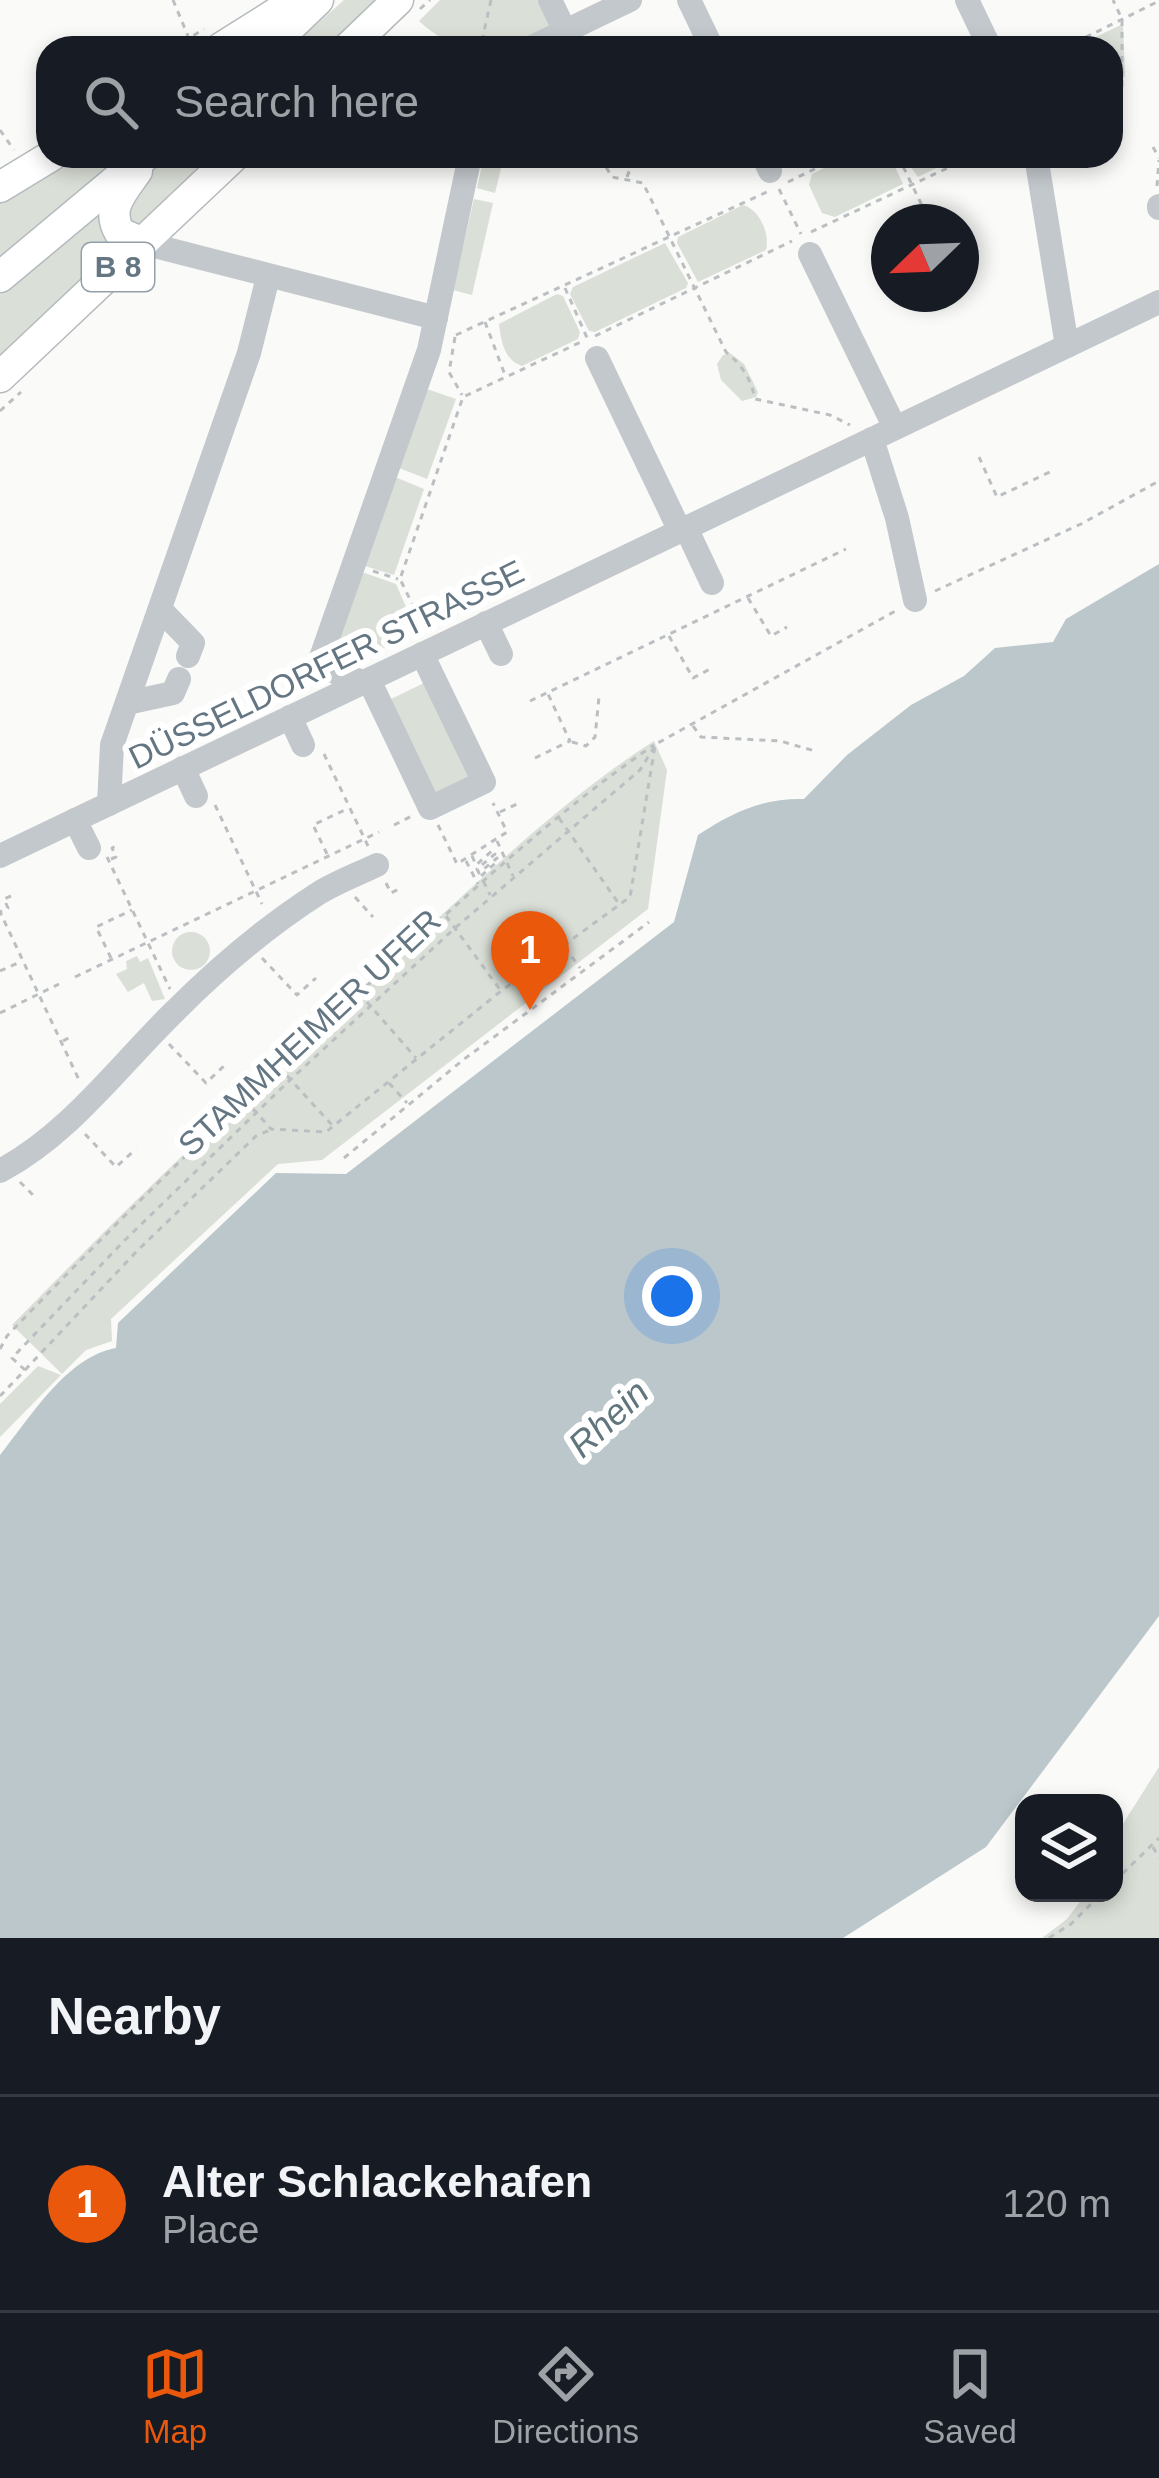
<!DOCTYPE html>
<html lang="en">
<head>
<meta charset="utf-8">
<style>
	body { margin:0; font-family:Arial,sans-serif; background:#242831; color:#f1f3f6 }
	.controls { position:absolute; right:36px; bottom:36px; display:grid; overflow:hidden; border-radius:24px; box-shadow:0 6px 18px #0003 }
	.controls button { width:108px; height:108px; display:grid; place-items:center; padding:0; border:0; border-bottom:3px solid #363941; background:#171b24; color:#f1f3f6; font:60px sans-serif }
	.compass { position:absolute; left:871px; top:204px; width:108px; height:108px; border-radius:50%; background:#171b24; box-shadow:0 6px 18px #0003; rotate:247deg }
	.you { position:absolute; left:672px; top:1296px; width:42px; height:42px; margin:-30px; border:9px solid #fff; border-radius:50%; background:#1a73e8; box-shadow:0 0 0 18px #1a73e833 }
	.badge { display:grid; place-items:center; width:78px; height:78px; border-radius:50%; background:#ea580c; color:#fff; font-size:39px; font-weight:700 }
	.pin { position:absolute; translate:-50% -99px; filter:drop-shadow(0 3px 6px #0008) }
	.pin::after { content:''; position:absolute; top:63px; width:42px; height:36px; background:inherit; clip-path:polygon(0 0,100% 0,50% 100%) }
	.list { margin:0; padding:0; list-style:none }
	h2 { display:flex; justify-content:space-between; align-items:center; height:156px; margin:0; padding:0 48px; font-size:51px }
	h2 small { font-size:39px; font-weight:400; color:#9ea1a6 }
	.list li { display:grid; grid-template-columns:78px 1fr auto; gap:36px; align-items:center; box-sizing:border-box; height:216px; padding:0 48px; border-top:3px solid #363941 }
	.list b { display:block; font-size:45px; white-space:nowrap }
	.list p { margin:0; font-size:39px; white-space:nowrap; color:#9ea1a6 }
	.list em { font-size:39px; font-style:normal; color:#9ea1a6 }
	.icon { flex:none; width:66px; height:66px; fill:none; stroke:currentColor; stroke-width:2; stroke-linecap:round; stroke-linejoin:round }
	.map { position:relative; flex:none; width:1159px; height:1938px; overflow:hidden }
	.search { position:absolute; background:#171b24; box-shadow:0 6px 18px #0003; left:36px; right:36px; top:36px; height:132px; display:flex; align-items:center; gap:30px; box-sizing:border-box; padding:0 42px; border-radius:36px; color:#9ea1a6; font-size:45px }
	.sheet { height:372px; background:#171b24 }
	nav { display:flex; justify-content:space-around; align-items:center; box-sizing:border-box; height:168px; border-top:3px solid #363941; background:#171b24; font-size:33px; color:#9ea1a6 }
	nav a { display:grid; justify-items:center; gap:6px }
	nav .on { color:#ea580c }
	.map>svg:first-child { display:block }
	.green { fill:#dadfd7 }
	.water { fill:#bbc7cb }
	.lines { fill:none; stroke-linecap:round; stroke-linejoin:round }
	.major-casing { stroke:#b5babe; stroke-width:33 }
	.path { stroke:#bbbfc2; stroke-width:3; stroke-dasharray:6 6; stroke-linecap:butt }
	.minor { stroke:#c3c8cc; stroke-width:24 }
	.major { stroke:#fff; stroke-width:30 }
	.labels { text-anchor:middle; stroke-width:12; stroke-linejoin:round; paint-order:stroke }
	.shield { fill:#fff; stroke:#939fa8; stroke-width:3 }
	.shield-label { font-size:30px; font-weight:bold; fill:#657683 }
	.street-label { font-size:33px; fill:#657683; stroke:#fff }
	.water-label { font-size:36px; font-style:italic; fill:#60757c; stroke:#fff }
</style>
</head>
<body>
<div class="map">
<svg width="1159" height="1938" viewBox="0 0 1159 1938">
	<rect width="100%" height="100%" fill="#fafaf8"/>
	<g class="green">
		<path d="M344 0H380L329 48H290Z"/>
		<path d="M440 0H546L558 26C544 32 527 44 512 48 478 56 443 44 419 21Z"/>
		<path d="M1123 24 1125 77 1111 84V48H1072Z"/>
		<path d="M69 156H122L0 262V198Z"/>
		<path d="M169 156H216L138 230 124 224 136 184Z"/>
		<path d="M484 156H504L495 193 477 188Z"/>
		<path d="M847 156H890L903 184 835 217 822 213 809 185 812 174Z"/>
		<path d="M903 156H961L918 177Z"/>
		<path d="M474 199 493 203 472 295 453 290Z"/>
		<path d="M743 205C760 210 770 234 766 250L698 282 677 243 678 237Z"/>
		<path d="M100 207 123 244 0 361V294Z"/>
		<path d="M665 243 688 283 686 288 595 332 589 331 570 294 573 287Z"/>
		<path d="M557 294 563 296 580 332 578 339 522 366C504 360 501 341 499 324Z"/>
		<path d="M730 353 744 364 758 392 756 397 742 401 721 380 717 364 723 355Z"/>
		<path d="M427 389 456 399 427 479 399 468Z"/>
		<path d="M395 477 424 489 394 575 365 566Z"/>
		<path d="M362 572 396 584 417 632 366 657 350 661 335 633Z"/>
		<path d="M426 682 473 780 431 800 385 702Z"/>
		<path d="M654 741 667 770 648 909 322 1160 278 1164 111 1319 112 1341 86 1350 62 1374 12 1325C135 1198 264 1077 395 958 477 883 560 801 654 741Z"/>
		<circle cx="191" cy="951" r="19"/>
		<path d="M137 956 140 962 148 958 165 999 152 1001 144 983 128 992 116 974 127 969 126 961Z"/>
		<path d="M38 1366 61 1375 0 1437V1404Z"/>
		<path d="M1159 1767V1938H1042L1067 1919 1082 1899 1081 1893H1114V1838Z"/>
	</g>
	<path class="water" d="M1159 564V1616L986 1847 843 1938H0V1455C31 1417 66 1357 116 1348L118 1323 276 1173 346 1174 674 922 698 835C732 813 762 798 804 799L847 755 911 705 964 676 995 648 1053 642 1066 619Z"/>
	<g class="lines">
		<g class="major-casing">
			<g id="major">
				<path d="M221 48 297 0"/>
				<path d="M268 48 318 0"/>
				<path d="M348 48 398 0"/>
				<path d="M137 171C123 191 105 209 120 233L143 243"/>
				<path d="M0 187 51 156"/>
				<path d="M0 277 145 156"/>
				<path d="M0 377 234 156"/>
			</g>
		</g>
		<g class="path">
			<path d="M173 0 188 36"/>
			<path d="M491 0 483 36 501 48"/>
			<path d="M420 9 430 0"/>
			<path d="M173 48 204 29"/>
			<path d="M1064 48 1159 1"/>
			<path d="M1111 91 1122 86V19L1113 0"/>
			<path d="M0 130 14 150"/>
			<path d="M1153 147 1159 158"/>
			<path d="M610 156 606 167 612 177 643 183 726 352C742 365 751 379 755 399L830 415 850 425"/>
			<path d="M898 156 930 222"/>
			<path d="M258 165 267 156"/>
			<path d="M627 177 635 156"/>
			<path d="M788 182 841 156"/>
			<path d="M1157 186 1159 160"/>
			<path d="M779 189 801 234"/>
			<path d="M811 232 973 156"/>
			<path d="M565 288 588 340"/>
			<path d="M485 322 505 375"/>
			<path d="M456 335 769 191"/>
			<path d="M595 336 792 241"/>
			<path d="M455 337 449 372 462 395"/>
			<path d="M0 411 21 392"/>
			<path d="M979 457 997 497 1054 470"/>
			<path d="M373 571 398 579"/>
			<path d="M935 591 1081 524 1159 481"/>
			<path d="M748 598 771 636 787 627"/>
			<path d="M425 630 400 579 463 397 581 342"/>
			<path d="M669 636 693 678 710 669"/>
			<path d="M530 701 846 549"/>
			<path d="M693 726 701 737 780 741 815 751"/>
			<path d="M572 742 586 746 595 737 599 697"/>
			<path d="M324 754 369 848"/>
			<path d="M535 758 570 741 548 694"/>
			<path d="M215 805 262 904"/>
			<path d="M500 812 519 803"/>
			<path d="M559 818 619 904"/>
			<path d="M394 825 412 816"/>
			<path d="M438 825 457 864 507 832 493 803"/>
			<path d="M497 841 513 876"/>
			<path d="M327 854 313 825 349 808"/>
			<path d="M472 856 476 865 493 850 495 854 477 869 479 873 497 858 498 861 481 876 490 895"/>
			<path d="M107 857 170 989"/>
			<path d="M111 859 116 857 112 848 118 845"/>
			<path d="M466 861 478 884"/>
			<path d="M386 883 391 893 401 888"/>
			<path d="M11 896 4 899 8 908 0 912 80 1082"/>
			<path d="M355 897 373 917"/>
			<path d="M446 916 501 991"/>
			<path d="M565 947 580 968"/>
			<path d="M111 958 96 927 132 910"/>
			<path d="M262 958 297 995 316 978"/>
			<path d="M0 971 20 962"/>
			<path d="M75 977 379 832"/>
			<path d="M359 993 416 1058"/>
			<path d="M0 1013 59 984"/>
			<path d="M63 1041 72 1036"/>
			<path d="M169 1044 206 1083 226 1064"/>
			<path d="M279 1067 332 1125"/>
			<path d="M389 1083 407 1103"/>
			<path d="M245 1100 271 1129 326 1132 501 991 630 897 655 746"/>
			<path d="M85 1134 116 1167 136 1149"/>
			<path d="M344 1158 463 1060 649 922"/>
			<path d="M20 1182 37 1199"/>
			<path d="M0 1349 7 1336C133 1204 265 1077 401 955 482 882 564 806 654 745"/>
			<path d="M25 1370 136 1252 256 1136 270 1130"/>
			<path d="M0 1396 25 1370 12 1358 125 1240 290 1080 455 928 640 770 656 744 899 609"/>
			<path d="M1153 1847 1159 1858"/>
			<path d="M1114 1882 1159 1838"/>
			<path d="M1049 1938 1071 1924 1102 1893"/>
		</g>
		<g class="minor">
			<path d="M550 0 565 31"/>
			<path d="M689 0 712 48"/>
			<path d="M967 0 990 48"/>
			<path d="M530 48 630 0"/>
			<path d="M763 156 770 171"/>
			<path d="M1036 156 1067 346"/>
			<path d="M1159 206V208"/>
			<path d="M143 243 436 318"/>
			<path d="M810 254 895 428"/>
			<path d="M597 358 680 531"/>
			<path d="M872 439 897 518 915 600"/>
			<path d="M686 528 712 583"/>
			<path d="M160 609 193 643 188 656"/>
			<path d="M486 623 501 654"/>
			<path d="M369 680 430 808 484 782 422 654"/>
			<path d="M363 682 318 666 429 350 470 156"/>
			<path d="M127 703 173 693 179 679"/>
			<path d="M290 717 303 745"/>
			<path d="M183 768 196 796"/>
			<path d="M109 804 112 745 249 353 268 277"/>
			<path d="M75 820 89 848"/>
			<path d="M0 856 1159 302"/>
			<path d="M0 1171C71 1133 119 1065 176 1010 218 968 269 925 319 893 337 882 358 874 377 865"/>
		</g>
		<use href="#major" class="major"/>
	</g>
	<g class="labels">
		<rect class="shield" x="82" y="243" width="72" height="48" rx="9"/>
		<g class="shield-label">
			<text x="118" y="277">B 8</text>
		</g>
		<g class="street-label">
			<text transform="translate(326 664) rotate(-26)" y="12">DÜSSELDORFER STRASSE</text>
			<text transform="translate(309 1032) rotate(-43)" y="12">STAMMHEIMER UFER</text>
		</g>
		<g class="water-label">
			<text transform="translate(608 1418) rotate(-43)" y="13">Rhein</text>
		</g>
	</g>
</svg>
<div class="controls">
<button><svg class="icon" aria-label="layers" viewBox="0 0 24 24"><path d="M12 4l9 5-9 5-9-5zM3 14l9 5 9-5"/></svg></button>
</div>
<svg class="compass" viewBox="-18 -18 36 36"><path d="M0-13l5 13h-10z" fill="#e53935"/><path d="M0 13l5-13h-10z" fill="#9ea1a6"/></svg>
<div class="you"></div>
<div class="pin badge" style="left:530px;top:1010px">1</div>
<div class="search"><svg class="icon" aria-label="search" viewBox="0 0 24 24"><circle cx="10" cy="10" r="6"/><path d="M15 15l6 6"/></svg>Search here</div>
</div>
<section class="sheet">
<h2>Nearby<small></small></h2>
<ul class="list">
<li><span class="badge">1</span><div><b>Alter Schlackehafen</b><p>Place</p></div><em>120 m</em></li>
</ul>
</section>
<nav>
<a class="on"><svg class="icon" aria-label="map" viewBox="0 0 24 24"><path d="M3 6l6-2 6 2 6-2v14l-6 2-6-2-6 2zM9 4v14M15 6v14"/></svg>Map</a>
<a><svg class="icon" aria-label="directions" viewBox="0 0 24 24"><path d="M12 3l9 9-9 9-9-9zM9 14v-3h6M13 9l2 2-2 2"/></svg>Directions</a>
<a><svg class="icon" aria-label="saved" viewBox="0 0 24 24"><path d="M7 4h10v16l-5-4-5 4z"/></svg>Saved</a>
</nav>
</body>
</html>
